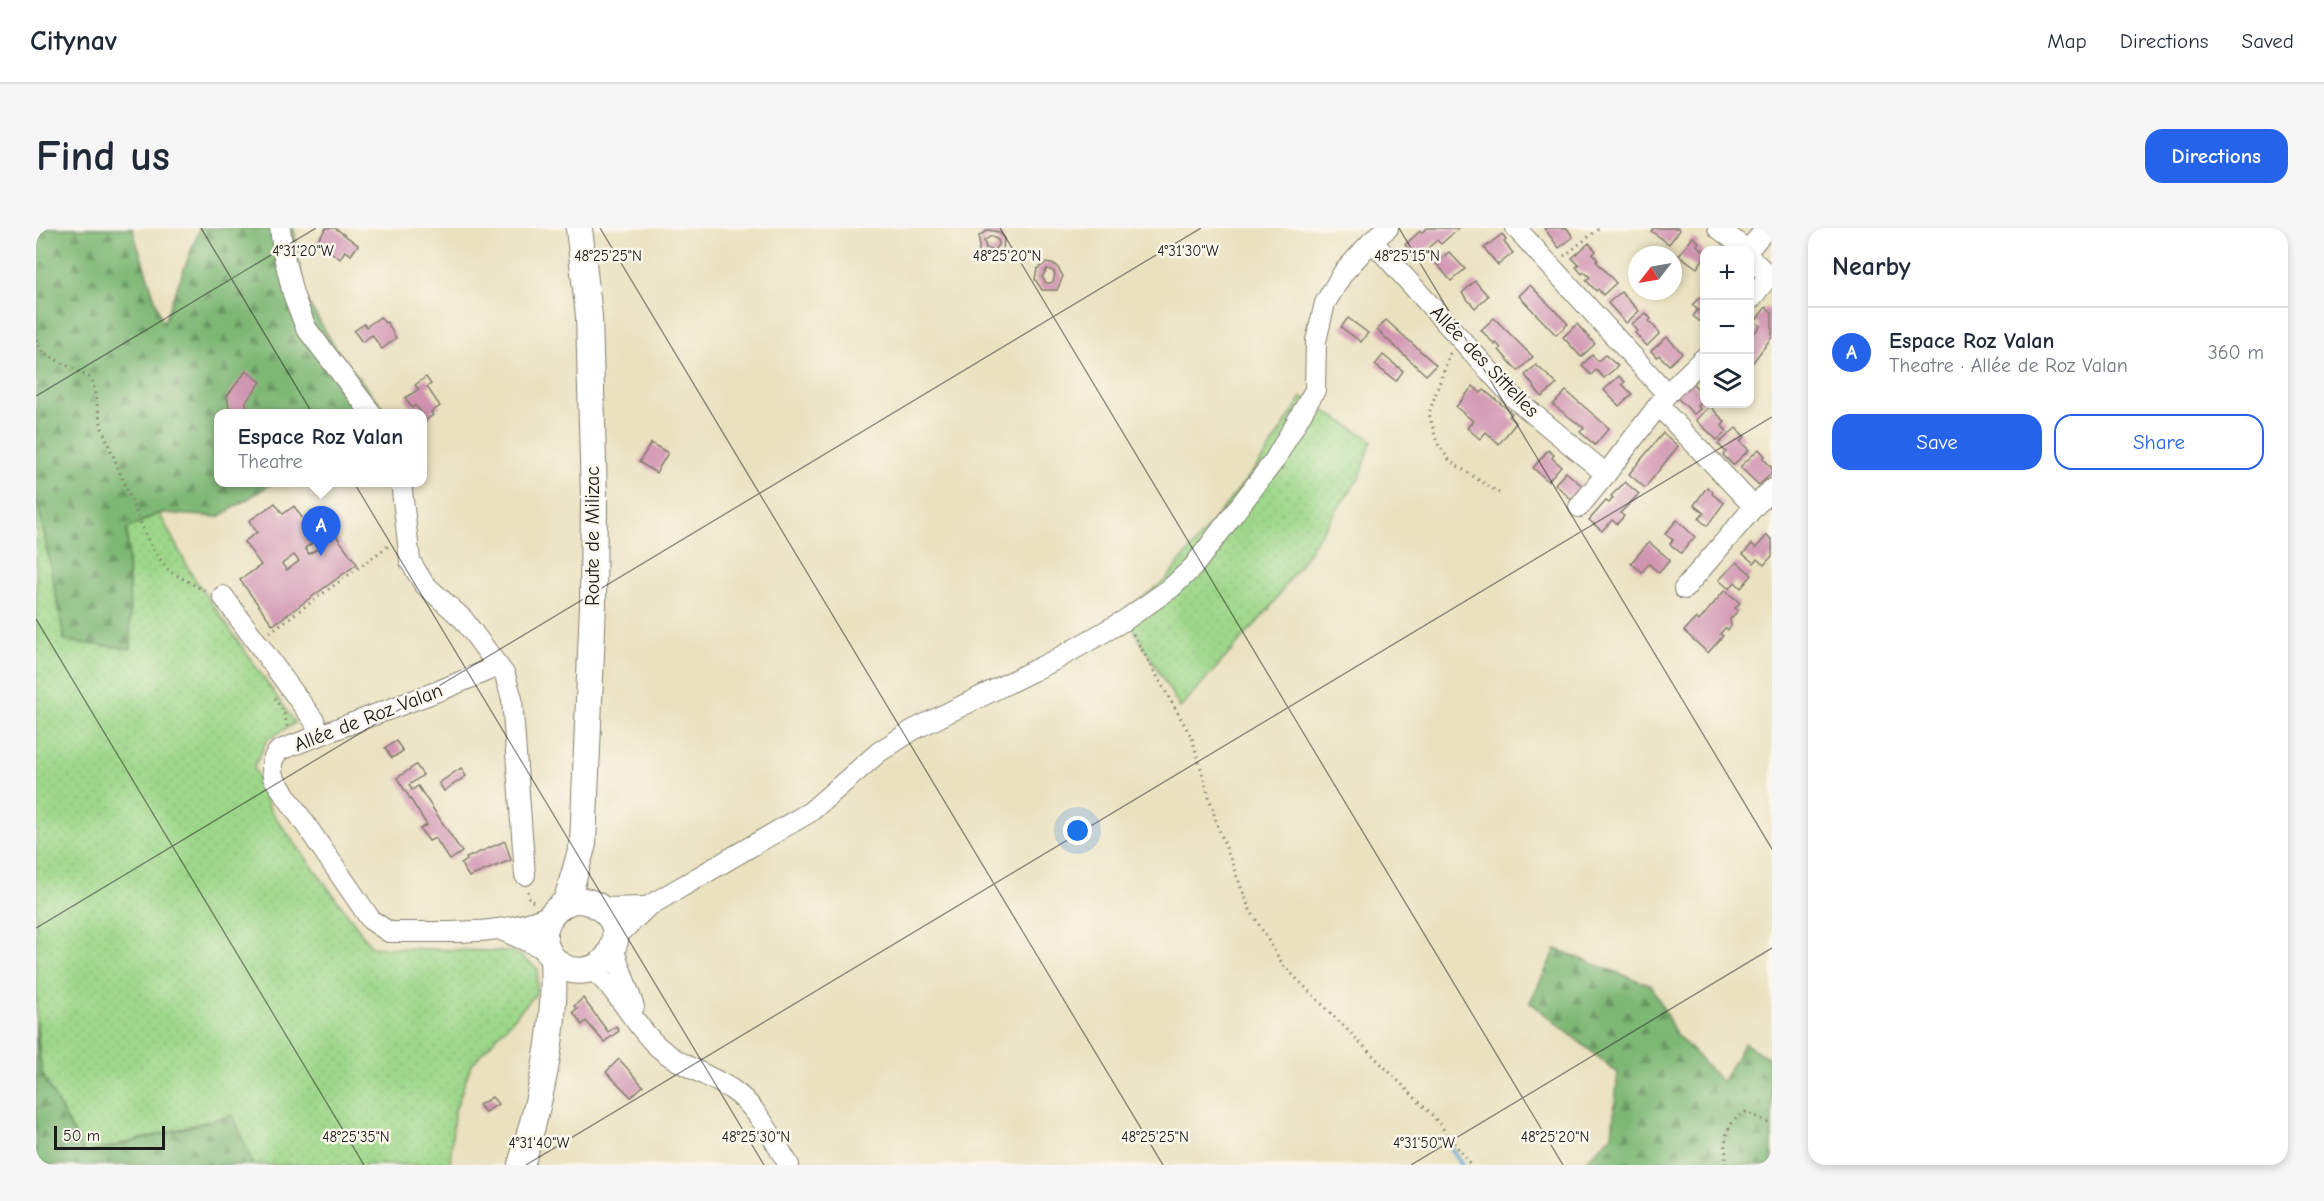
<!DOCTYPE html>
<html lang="en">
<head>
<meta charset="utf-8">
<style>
	body { margin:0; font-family:"Comic Neue",sans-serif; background:#f6f6f7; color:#1f2937 }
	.controls { position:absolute; right:18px; top:18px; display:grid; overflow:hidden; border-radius:12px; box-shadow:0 3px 9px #0003 }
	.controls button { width:54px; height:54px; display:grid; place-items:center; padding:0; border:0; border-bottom:2px solid #e0e1e3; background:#fff; color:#1f2937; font:30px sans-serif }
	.compass { position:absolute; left:1592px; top:18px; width:54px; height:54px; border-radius:50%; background:#fff; box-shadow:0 3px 9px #0003; rotate:239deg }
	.scale { position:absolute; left:18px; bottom:15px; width:111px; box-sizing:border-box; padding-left:6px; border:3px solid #1c1c1c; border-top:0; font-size:16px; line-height:21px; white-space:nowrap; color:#1c1c1c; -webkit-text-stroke:4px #fbf7ec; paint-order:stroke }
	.you { position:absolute; left:1042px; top:603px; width:21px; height:21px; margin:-15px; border:4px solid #fff; border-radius:50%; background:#1a73e8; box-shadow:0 0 0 9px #1a73e833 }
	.badge { display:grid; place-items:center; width:39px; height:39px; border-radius:50%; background:#2563eb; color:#fff; font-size:20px; font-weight:700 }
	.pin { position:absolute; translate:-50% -50px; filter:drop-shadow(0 2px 3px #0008) }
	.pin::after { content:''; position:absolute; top:32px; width:21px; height:18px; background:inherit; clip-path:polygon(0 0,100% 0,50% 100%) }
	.popup { position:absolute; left:178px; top:181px; width:213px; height:78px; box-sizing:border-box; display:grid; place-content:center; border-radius:12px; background:#fff; filter:drop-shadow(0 2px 4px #0005); font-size:20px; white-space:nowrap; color:#747a83 }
	.popup b { font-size:22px; color:#1f2937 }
	.popup::after { content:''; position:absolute; left:50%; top:100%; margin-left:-12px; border:12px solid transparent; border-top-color:#fff }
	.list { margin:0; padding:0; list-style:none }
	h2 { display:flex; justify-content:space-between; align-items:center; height:78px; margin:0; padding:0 24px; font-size:26px }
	h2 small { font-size:20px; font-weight:400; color:#747a83 }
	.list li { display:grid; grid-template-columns:39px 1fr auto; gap:18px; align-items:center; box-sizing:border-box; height:90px; padding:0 24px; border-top:2px solid #e0e1e3 }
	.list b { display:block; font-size:22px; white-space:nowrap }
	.list p { margin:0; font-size:20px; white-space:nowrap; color:#747a83 }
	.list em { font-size:20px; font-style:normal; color:#747a83 }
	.actions { display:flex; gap:12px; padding:18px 24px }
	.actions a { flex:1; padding:14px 0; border:2px solid #2563eb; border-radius:18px; text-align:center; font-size:21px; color:#2563eb }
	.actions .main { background:#2563eb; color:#fff }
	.icon { flex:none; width:33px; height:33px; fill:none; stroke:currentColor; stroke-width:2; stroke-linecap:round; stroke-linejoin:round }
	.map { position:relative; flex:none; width:1736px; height:937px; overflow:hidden; border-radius:18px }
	header { display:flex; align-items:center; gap:36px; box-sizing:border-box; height:84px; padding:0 30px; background:#fff; border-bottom:2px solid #e0e1e3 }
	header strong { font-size:28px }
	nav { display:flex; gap:33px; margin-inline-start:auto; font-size:21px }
	.intro { display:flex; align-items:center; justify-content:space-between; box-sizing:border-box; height:144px; padding:0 36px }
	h1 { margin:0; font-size:42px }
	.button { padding:15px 27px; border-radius:18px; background:#2563eb; color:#fff; font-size:21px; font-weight:700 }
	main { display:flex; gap:36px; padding:0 36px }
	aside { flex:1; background:#fff; border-radius:18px; box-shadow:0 3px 9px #0003 }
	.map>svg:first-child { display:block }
	.grass { fill:url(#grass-dots); stroke:#5c7a52; stroke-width:1.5 }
	.forest { fill:url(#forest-firs); stroke:#4d6a48; stroke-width:1.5 }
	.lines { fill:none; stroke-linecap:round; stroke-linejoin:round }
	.stream { stroke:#5ca5d3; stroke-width:4.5 }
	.building { fill:#d093b0; fill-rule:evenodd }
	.minor-casing { stroke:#837e6e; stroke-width:22 }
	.major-casing { stroke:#837e6e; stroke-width:28 }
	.path { stroke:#837e6e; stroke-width:3; stroke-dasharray:1.5 4.5; stroke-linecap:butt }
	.minor { stroke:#fff; stroke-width:20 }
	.major { stroke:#fff; stroke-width:26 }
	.ticks { fill:none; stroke:#1c1c1c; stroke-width:1.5; stroke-opacity:0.45 }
	.labels { text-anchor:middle; stroke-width:5; stroke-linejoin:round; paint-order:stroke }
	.street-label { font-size:20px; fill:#1c1c1c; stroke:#fbf7ec }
	.ticks-label { font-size:15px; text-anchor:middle; fill:#1c1c1c; stroke:#fbf7ec; stroke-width:5; stroke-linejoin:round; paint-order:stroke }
</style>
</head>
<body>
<header>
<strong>Citynav</strong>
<nav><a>Map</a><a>Directions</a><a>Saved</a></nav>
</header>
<div class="intro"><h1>Find us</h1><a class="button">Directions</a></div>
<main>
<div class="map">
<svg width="1736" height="937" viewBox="0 0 1736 937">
	<defs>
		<pattern id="grass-dots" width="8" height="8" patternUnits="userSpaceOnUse" patternTransform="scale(1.5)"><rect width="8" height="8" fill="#9dd789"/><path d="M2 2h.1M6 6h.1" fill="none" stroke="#87b876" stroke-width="1.8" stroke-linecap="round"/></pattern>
		<pattern id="forest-firs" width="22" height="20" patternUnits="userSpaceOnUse" patternTransform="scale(1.5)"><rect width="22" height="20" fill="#7eb875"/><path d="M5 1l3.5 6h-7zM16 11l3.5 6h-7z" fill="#66955f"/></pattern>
	</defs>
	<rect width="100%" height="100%" fill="#fbf7ec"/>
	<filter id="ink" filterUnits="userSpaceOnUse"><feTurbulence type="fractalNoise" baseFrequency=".0167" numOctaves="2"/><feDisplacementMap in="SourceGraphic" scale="12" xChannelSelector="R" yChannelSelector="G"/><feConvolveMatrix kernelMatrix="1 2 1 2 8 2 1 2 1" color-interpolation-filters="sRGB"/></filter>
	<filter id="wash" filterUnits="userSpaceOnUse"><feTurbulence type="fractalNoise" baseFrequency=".008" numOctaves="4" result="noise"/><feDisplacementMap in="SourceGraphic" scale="24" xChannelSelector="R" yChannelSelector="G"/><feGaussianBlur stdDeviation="1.35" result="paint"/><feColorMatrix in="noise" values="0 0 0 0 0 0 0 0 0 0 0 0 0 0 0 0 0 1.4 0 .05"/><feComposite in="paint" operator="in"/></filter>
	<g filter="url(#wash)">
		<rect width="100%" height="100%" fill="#eae1bf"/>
		<g class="grass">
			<path d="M1266 169 1336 212 1325 247 1234 380 1144 480 1087 383 1129 353 1226 232Z"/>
			<path d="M0 265 29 412 95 420 91 301 123 285 156 347 259 495 231 512 218 539 234 582 336 719 479 724 502 741 500 766 435 837 418 885 414 937H217L196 887 49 926 6 846 0 792Z"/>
		</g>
		<g class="forest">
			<path d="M0 0H96L127 96 163 2 162 0H258L268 68 304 127 350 183 346 186H183V254L237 255 183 289 123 285 91 301 95 421 29 413 0 265Z"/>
			<path d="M1520 721 1616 758 1640 806 1686 854 1708 815 1736 832V937H1546L1576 907 1582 845 1494 774Z"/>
			<path d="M0 792 6 846 49 926 197 887 217 937H0Z"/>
		</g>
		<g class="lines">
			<path class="stream" d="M1413 916 1426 937"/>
		</g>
		<g id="blocks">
			<g class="building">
				<path d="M290 0H299L322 17 315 27 309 23 304 31 281 13Z"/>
				<path d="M1391 0H1423L1405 16 1401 12 1381 30 1369 17 1384 3 1385 5Z"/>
				<path d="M1508 0H1531L1537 9 1523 20Z"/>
				<path d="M1618 0H1642L1644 2 1633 16 1615 3Z"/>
				<path d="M952 2 963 4 968 11 967 22 958 28 943 26V8ZM955 8 962 12 963 16 958 22H954L950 20 948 13Z"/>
				<path d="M1466 6 1470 12 1468 14 1477 25 1462 37 1448 20Z"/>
				<path d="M1657 9 1663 14 1661 17 1668 23V30L1661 40 1643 27Z"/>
				<path d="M1553 15 1560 23 1557 26 1562 32 1560 33 1580 55 1567 67 1562 61 1560 63 1550 52 1554 49 1548 44 1546 46 1540 39 1543 37 1536 30Z"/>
				<path d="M1413 24 1429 41 1415 53 1400 35Z"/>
				<path d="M1010 35 1020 37 1027 48 1021 62H1006L999 51 1001 41ZM1011 41 1017 43 1019 46 1017 54 1014 55H1010L1006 49Z"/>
				<path d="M1439 53 1452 68 1439 80 1426 65Z"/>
				<path d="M1494 57 1532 96 1520 107 1483 68Z"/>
				<path d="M1585 64 1603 83 1590 95 1572 75Z"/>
				<path d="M1668 65V97L1657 88 1662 82 1656 77Z"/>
				<path d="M1730 79 1736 84V109L1714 138V108L1715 109 1724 98 1719 93Z"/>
				<path d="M1610 85 1615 91 1613 93 1624 105 1611 118 1599 105 1602 103 1596 96Z"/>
				<path d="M344 89 349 95 351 94 360 110 346 121 336 107 326 114 318 103 328 96 330 99Z"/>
				<path d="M1312 90 1332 105 1325 114 1305 99Z"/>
				<path d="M1458 90 1497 129 1482 143 1463 122 1465 120 1460 115 1459 117 1445 102Z"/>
				<path d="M1350 92 1400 137 1390 147 1341 102Z"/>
				<path d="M1541 96 1559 116 1545 129 1527 109Z"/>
				<path d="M1631 109 1646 125 1633 137 1623 127 1621 129 1615 123Z"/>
				<path d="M1347 127 1367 143 1360 153 1339 137Z"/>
				<path d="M1556 127 1562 133 1569 127 1582 138 1568 150 1560 142 1555 147 1546 137Z"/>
				<path d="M1500 137 1521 156 1506 169 1489 147Z"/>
				<path d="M210 143 225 154 210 174 212 186H194L191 168Z"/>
				<path d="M1583 148 1589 154 1586 156 1596 166 1583 178 1568 162Z"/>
				<path d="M390 149 395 156 391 159 404 178 395 184 397 187 387 194V186H383L385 184 379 177 376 180 369 170 383 161 379 157Z"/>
				<path d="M1653 152 1666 165 1664 168 1668 173 1662 178 1664 181 1658 186 1637 166Z"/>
				<path d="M1437 158 1445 165 1448 162 1476 185 1473 189 1480 195 1463 216 1450 204 1444 211 1431 200 1437 193 1420 179Z"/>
				<path d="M1530 163 1573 200 1559 217 1544 204 1548 200 1517 177Z"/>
				<path d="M1674 178 1689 194 1686 198 1691 203 1681 212 1660 192Z"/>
				<path d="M1700 200 1709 209 1704 213 1713 222 1697 237 1687 227 1690 224 1682 216Z"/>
				<path d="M1627 205 1642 218 1609 260 1593 246Z"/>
				<path d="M615 215 632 225 620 245 603 234Z"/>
				<path d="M1723 221 1729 228 1727 230 1736 240V245L1723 257 1704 239Z"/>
				<path d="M1512 222 1518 227 1516 230 1525 238 1512 253 1497 240Z"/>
				<path d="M1530 244 1550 261 1539 275 1519 256Z"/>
				<path d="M1589 254 1603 266 1584 285 1588 288 1581 296 1576 292 1566 303 1553 292 1570 273 1573 275 1577 270 1575 268Z"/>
				<path d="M1671 259 1677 264 1676 266 1688 275 1671 298 1663 291 1668 285 1658 277Z"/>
				<path d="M239 275 247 286 258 278 274 301 288 291 321 336 237 397 204 352 225 337 208 314 221 304 213 293ZM281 312 286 318 273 326 269 320ZM258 327 263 333 251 342 246 336Z"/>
				<path d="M1641 292 1659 309 1645 325 1634 316 1637 312 1629 306Z"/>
				<path d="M1731 307 1736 312V328L1728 337 1721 331 1718 335 1707 326 1716 316 1720 320Z"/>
				<path d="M1613 314 1634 332 1623 345 1613 336 1606 344 1595 335Z"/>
				<path d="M1701 334 1716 347 1705 360 1699 354 1693 361 1683 352Z"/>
				<path d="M1689 362 1704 375 1699 380 1702 383 1694 391 1695 398 1692 402 1689 400 1684 406 1687 408 1672 425 1648 403 1660 390 1663 393Z"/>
				<path d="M360 513 367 523 356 530 349 520Z"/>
				<path d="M380 537 387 547 373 557 376 562 382 558 426 624 414 632 399 610 393 613 384 601 391 597 361 550Z"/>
				<path d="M425 540 430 548 408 563 403 555Z"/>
				<path d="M469 613 475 632 433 649 425 636 431 632 430 630Z"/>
				<path d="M547 770 572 804 580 798 583 803 568 814 550 793 546 797 537 784 541 781 538 778Z"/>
				<path d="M583 831 607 858 595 869 570 844Z"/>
				<path d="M456 869 462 876 449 884 443 877Z"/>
			</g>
		</g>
	</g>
	<g filter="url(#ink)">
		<use href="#blocks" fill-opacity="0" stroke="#837e6e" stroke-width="1.5"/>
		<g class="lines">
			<g class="minor-casing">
				<g id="minor">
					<path d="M244 0 247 24 257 66 270 100 336 186"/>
					<path d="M1480 0 1631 166"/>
					<path d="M1682 0 1711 22"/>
					<path d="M1336 13 1477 169 1570 246 1631 166 1668 130"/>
					<path d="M1712 22 1731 0"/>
					<path d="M1714 30 1733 48 1714 72"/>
					<path d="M1622 177 1718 279 1648 361"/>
					<path d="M365 254 374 333 388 356 427 391 462 438 405 462 244 522C235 530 235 537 237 549L335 692 353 704C405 703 467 709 514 687"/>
					<path d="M1543 279 1570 246"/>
					<path d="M1718 279 1736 261"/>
					<path d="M187 368 279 494 281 508"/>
					<path d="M462 438 469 447 476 471 489 647"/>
					<path d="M566 680 611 679"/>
					<path d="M463 701 511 722"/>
					<path d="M579 710 611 679 774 584 843 524 877 502 1021 431 1089 392 1135 360 1157 339 1238 233 1279 162 1280 113 1289 75 1307 45 1336 13 1352 0"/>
					<path d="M577 720 598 779"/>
					<path d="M555 741C583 762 596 794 620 817 642 837 671 846 695 861 722 879 736 910 753 937"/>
				</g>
			</g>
			<g class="major-casing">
				<g id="major">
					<path d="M537 672C562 671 588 692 577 719 567 747 530 751 514 727 499 703 514 681 537 672Z"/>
					<path d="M530 675 547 616 557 377 558 270 553 88 543 0"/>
					<path d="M485 937C505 871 521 800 517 731"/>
				</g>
			</g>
			<g class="path">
				<path d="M1528 28 1564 0"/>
				<path d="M0 112 6 124 56 151 66 200 108 304 120 326 133 343 171 364"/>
				<path d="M1414 125 1393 185 1401 215 1415 234 1463 265"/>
				<path d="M234 404 355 316"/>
				<path d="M1097 406 1156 510 1181 596 1213 680 1247 737 1398 889 1435 937"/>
				<path d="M239 470 249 488 252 502"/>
				<path d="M492 663 493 672 499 674"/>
				<path d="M1690 937C1690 912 1686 897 1710 884L1736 896"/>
			</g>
			<use href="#minor" class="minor"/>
			<use href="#major" class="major"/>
		</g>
	</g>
	<path class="ticks" d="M165 0 728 937M564 0 1127 937M964 0 1527 937M1363 0 1736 621M0 168 280 0M0 391 328 937M0 700 1165 0M490 937 1736 189M1375 937 1736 720"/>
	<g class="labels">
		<g class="street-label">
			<text transform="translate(1449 133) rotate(46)" y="7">Allée des Sittelles</text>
			<text transform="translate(556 308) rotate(-90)" y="7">Route de Milizac</text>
			<text transform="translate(332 489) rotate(-21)" y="7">Allée de Roz Valan</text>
		</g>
	</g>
	<g class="ticks-label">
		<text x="267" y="28">4°31'20"W</text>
		<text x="1152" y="28">4°31'30"W</text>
		<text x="1371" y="33">48°25'15"N</text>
		<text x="572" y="33">48°25'25"N</text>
		<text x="971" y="33">48°25'20"N</text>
		<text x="320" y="914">48°25'35"N</text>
		<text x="720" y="914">48°25'30"N</text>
		<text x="1119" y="914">48°25'25"N</text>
		<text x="1519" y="914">48°25'20"N</text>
		<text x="503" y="920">4°31'40"W</text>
		<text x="1388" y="920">4°31'50"W</text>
	</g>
</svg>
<div class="controls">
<button>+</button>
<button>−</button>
<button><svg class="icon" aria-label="layers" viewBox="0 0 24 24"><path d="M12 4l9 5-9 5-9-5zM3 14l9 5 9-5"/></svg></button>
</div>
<svg class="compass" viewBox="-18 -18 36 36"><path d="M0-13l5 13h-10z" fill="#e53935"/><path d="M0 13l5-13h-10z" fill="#747a83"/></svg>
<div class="scale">50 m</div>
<div class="you"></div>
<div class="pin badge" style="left:285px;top:328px">A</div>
<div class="popup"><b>Espace Roz Valan</b>Theatre</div>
</div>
<aside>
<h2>Nearby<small></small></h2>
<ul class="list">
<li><span class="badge">A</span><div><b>Espace Roz Valan</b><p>Theatre · Allée de Roz Valan</p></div><em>360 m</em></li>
</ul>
<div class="actions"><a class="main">Save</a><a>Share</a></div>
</aside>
</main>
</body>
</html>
